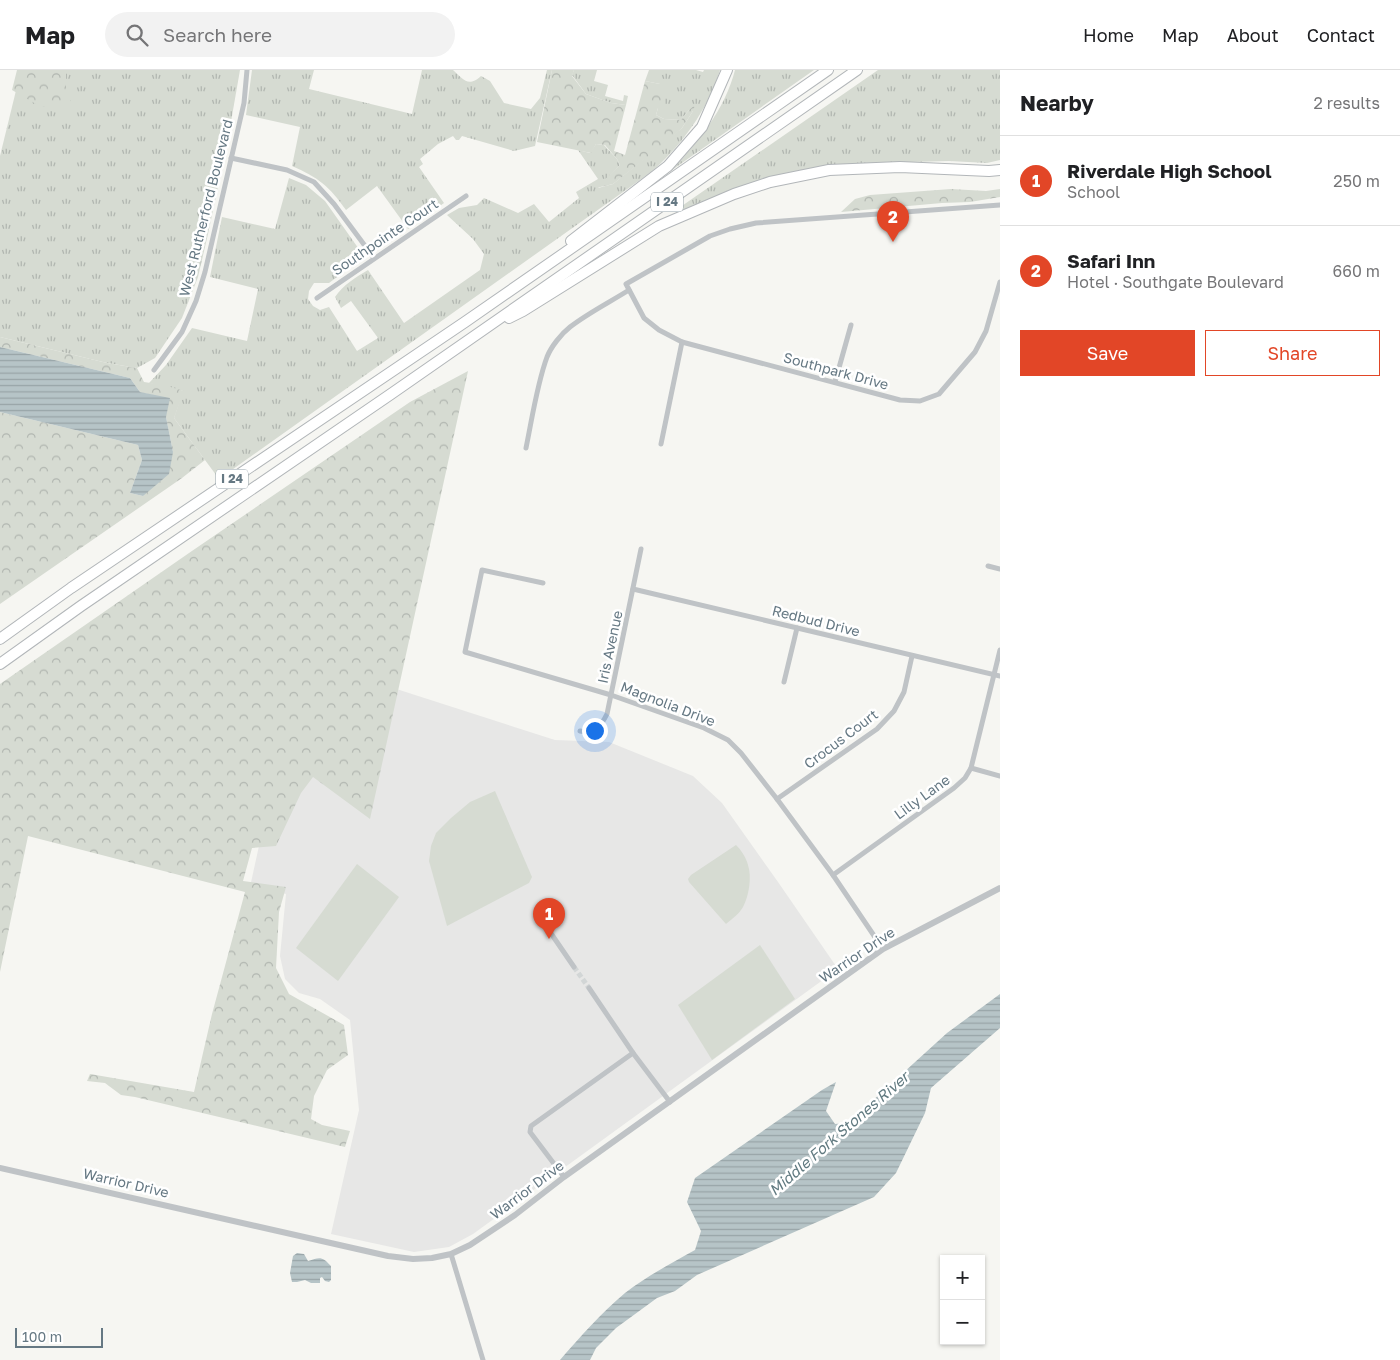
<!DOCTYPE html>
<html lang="en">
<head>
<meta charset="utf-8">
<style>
	body { margin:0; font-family:"Golos Text",sans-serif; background:#f2f2f2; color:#202124 }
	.controls { position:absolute; right:15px; bottom:15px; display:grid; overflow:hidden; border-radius:0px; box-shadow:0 1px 4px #0004 }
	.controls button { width:45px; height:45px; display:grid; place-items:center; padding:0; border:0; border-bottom:1px solid #e0e0e0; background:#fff; color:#202124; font:25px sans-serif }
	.scale { position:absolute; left:15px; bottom:12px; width:88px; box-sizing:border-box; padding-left:5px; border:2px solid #657883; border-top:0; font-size:14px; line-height:18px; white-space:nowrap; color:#657883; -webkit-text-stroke:4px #fff; paint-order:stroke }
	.you { position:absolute; left:594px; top:660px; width:18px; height:18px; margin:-12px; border:4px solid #fff; border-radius:50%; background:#1a73e8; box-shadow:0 0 0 8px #1a73e833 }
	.badge { display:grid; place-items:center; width:32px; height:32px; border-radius:50%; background:#e24627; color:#fff; font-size:16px; font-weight:700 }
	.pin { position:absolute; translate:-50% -41px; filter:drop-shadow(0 1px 2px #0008) }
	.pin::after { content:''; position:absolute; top:26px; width:18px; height:15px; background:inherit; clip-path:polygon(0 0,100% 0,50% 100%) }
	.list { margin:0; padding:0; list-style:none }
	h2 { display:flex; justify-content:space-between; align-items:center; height:65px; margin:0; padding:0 20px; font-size:21px }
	h2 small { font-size:16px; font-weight:400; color:#757577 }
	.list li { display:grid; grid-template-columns:32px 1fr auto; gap:15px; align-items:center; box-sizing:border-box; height:90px; padding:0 20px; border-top:1px solid #e0e0e0 }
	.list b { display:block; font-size:19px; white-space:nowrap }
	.list p { margin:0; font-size:16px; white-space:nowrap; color:#757577 }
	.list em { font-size:16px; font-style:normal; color:#757577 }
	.actions { display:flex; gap:10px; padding:15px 20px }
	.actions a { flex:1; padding:11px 0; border:1px solid #e24627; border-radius:0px; text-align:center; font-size:18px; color:#e24627 }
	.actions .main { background:#e24627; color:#fff }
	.icon { flex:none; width:28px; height:28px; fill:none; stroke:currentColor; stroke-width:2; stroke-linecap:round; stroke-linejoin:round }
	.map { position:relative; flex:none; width:1000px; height:1290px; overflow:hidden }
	header { display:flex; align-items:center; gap:30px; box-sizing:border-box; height:70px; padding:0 25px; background:#fff; border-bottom:1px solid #e0e0e0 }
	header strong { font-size:24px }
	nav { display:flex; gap:28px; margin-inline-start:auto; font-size:18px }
	.search { width:350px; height:45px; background:#f2f2f2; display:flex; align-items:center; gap:12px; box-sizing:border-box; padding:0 18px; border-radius:28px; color:#757577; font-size:19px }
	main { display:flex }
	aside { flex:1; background:#fff }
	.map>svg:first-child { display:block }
	.built { fill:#e7e7e6 }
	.grass { fill:url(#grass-tufts) }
	.forest { fill:url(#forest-crowns) }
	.garden { fill:#d6dbd2 }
	.water { fill:url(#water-rules) }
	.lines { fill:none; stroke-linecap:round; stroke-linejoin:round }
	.minor-tunnel { stroke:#d2d6d6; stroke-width:5; stroke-dasharray:5 2.5; stroke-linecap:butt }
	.motorway-casing { stroke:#b2b6b9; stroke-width:12 }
	.minor { stroke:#bfc3c6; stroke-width:5 }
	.tertiary { stroke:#bfc3c6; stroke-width:6 }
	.motorway { stroke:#fff; stroke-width:10 }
	.labels { text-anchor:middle; stroke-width:5; stroke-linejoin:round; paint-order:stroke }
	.shield { fill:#fff; stroke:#93a0a8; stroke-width:1 }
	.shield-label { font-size:12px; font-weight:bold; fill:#657883 }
	.street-label { font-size:14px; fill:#657883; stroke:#fff }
	.water-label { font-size:15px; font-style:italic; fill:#617a80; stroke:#fff }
</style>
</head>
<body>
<header>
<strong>Map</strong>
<div class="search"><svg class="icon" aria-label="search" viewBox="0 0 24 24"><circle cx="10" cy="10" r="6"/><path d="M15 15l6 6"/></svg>Search here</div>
<nav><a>Home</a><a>Map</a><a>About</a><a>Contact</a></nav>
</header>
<main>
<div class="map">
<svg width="1000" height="1290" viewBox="0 0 1000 1290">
	<defs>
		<pattern id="grass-tufts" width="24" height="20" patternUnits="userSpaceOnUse" patternTransform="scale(1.25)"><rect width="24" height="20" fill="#d6dbd2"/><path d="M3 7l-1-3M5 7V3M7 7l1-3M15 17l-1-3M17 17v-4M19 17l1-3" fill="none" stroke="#b1b6b0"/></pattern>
		<pattern id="forest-crowns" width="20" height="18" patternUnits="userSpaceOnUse" patternTransform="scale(1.25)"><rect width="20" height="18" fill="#d6dbd2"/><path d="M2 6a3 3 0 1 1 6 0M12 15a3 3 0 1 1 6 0" fill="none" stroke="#b1b6b0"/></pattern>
		<pattern id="water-rules" width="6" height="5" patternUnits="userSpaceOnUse" patternTransform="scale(1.25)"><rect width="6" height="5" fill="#b6c4c7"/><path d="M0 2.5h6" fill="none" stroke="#98a4a7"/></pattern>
	</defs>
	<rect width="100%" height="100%" fill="#f6f6f2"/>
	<path class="built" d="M300 588 555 670 609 672 693 706 722 733 778 812 838 899 473 1164 449 1177 414 1182 331 1164 359 1040 350 950 320 929 299 923 285 909 280 886 286 824 250 817Z"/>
	<g class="grass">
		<path d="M21 0H240L228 69 208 164 198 207 182 248 155 288 137 298 107 293 0 267V86Z"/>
		<path d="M252 0H314L309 19 412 44 422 0H453C463 9 468 18 481 6L490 11 504 33 531 39 540 28 547 0H552L535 76 514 81 462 66 459 70H456L453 66 438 74 420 89 423 94 419 97 444 133 408 159 377 116 346 140C329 116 319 108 292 96L300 57 246 45Z"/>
		<path d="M574 0H597L594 11 608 15 605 26 623 31 624 25 628 26 626 35 611 33 586 24 572 5Z"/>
		<path d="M649 0H696L703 2 704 0H720C710 34 687 68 661 93 655 99 647 105 640 110L219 409 174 348 183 321 149 313 166 295 192 258 247 271 258 219 210 207 222 147 275 159 289 108 306 115 325 131 361 182 360 188 357 192 329 213H314L309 221 308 229 313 236 320 240 329 237 357 281 378 268 351 231 341 238 335 227C343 215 356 207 368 200L404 253 480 200 484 184 473 169 447 145 459 138 477 135 484 128 518 143 534 134 549 152 579 128 576 122 598 109 578 80 590 83 596 74 604 75 617 89 620 95 598 118 613 114 682 58 693 41 689 40 681 50 664 49 656 45 658 38 660 14 645 11Z"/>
		<path d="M735 0H814L672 100C699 71 725 39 735 0Z"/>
		<path d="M878 0H1000V90L987 93 949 91 873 93 758 113 721 124 677 143 676 140Z"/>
	</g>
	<g class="forest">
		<path d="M17 0H66V20L72 34 41 37 12 20Z"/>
		<path d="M552 0H574L572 6 586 24 611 33 626 35 614 81 625 85 645 11 660 14 665 29V39L658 38 656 45 664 49 681 50 689 40 695 35 693 41 682 58 669 70 613 114 596 118 620 95 617 89 605 75 596 74 591 83 537 72Z"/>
		<path d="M951 119 986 121 1000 119V127L970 132 942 133 841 142 855 129 870 125Z"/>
		<path d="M0 267 107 293 137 298 144 312 164 315 184 321 174 348 205 390 182 408 0 534V342L138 375 142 390 130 423 143 426 173 382 166 347 152 325 140 322 130 308 0 277Z"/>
		<path d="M468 301 370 749 313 707 301 723 276 776 252 778 243 811 286 817 279 842 276 898 289 924 344 955 348 985 327 1000 314 1026 311 1049 322 1055 350 1061 345 1077 135 1027 121 1025 105 1013 87 1011 90 1004 194 1022 212 944 245 822 28 766 0 902V614L189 483 410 332Z"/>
	</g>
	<g class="garden">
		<path d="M495 721 532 807 529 813 447 856 429 791 431 776 436 763 451 748 470 732Z"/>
		<path d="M736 775C741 780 746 787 748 795 752 807 749 826 743 837 739 844 732 849 726 854L689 812 688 809 691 805Z"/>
		<path d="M357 794 399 827 338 911 296 878Z"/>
		<path d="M760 875 795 929 712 990 678 935Z"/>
	</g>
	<g class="water">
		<path d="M0 277 130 308 140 322 170 328 166 347 173 382 169 404 143 426 130 423 142 390 138 375 0 342Z"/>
		<path d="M1000 924V958L931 1018 925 1043 896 1103 874 1127 697 1205 675 1221 657 1228 616 1258 596 1278 590 1290H560C580 1267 601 1243 625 1223 647 1206 672 1193 695 1180L701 1161 687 1132 695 1108 822 1020 836 1012 826 1041 835 1054 848 1053 947 963Z"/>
		<path d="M297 1183 304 1184 308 1191C320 1187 322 1186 331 1196V1210L329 1212 325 1211 322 1207 320 1208V1213H311L305 1210 297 1212H292L290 1203 293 1186Z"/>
	</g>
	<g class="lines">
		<path class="minor-tunnel" d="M574 897 589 918"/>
		<g class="motorway-casing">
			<g id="motorway">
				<path d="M571 171 668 96 702 57 727 0"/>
				<path d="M509 248 523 241 659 156 734 124 770 112 829 100 900 97 989 101 1000 100"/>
				<path d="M0 569 71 518 465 252 828 0"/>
				<path d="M0 594 81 536 391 324 857 0"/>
			</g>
		</g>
		<g class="minor">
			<path d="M231 88 287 100 314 112 334 134 374 188"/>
			<path d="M1000 135 756 153 730 159 710 166 626 214 644 248 659 260 682 272 900 330 920 331 939 324 975 282 986 261 1000 212"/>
			<path d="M317 228 466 126"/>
			<path d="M154 300 182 262 196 231 205 202 244 33 247 0"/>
			<path d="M835 312 851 255"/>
			<path d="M661 374 682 272"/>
			<path d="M526 378C532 349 537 314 547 287 551 277 561 264 570 257 588 243 610 232 629 220"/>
			<path d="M988 496 1000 499"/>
			<path d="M543 513 482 500 465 582 611 625 704 658 728 670 741 683 777 729 833 805 883 879"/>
			<path d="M633 519 1000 606"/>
			<path d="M784 612 797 558"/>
			<path d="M580 661C595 664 601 656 607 644L641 479"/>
			<path d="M971 698 1000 706"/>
			<path d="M777 729 877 659 894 641 904 622 912 586"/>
			<path d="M833 805 954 718 965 708 971 698 1000 580"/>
			<path d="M548 859 574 897"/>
			<path d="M589 918 633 983 670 1032"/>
			<path d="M564 1107 530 1062 531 1056 633 983"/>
			<path d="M451 1184 483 1290"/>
		</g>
		<path class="tertiary" d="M0 1098 388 1186 413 1189 432 1188 451 1184 470 1175 515 1145 564 1107 883 879 1000 818"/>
		<use href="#motorway" class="motorway"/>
	</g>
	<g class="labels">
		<g class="shield">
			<rect x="651" y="122.5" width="32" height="19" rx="4"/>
			<rect x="216" y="399.5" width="32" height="19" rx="4"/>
		</g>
		<g class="shield-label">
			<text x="667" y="136">I 24</text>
			<text x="232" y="413">I 24</text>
		</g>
		<g class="street-label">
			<text transform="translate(206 138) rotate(-76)" y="5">West Rutherford Boulevard</text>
			<text transform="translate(385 167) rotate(-34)" y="5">Southpointe Court</text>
			<text transform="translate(836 301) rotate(15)" y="5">Southpark Drive</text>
			<text transform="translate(816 551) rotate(14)" y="5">Redbud Drive</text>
			<text transform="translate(610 577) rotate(-78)" y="5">Iris Avenue</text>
			<text transform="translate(668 634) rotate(21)" y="5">Magnolia Drive</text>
			<text transform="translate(841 669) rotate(-37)" y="5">Crocus Court</text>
			<text transform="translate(922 727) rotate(-36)" y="5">Lilly Lane</text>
			<text transform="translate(857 885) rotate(-34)" y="5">Warrior Drive</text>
			<text transform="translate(126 1113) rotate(13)" y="5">Warrior Drive</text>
			<text transform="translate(527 1120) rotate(-37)" y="5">Warrior Drive</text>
		</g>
		<g class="water-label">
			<text transform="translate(839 1064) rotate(-41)" y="5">Middle Fork Stones River</text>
		</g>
	</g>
</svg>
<div class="controls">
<button>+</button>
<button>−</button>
</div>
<div class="scale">100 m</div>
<div class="you"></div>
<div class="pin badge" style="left:549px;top:869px">1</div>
<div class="pin badge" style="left:893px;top:172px">2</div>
</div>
<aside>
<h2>Nearby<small>2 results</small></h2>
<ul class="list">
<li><span class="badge">1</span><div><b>Riverdale High School</b><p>School</p></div><em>250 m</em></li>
<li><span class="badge">2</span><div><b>Safari Inn</b><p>Hotel · Southgate Boulevard</p></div><em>660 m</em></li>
</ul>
<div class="actions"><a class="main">Save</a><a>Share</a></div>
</aside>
</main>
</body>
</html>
